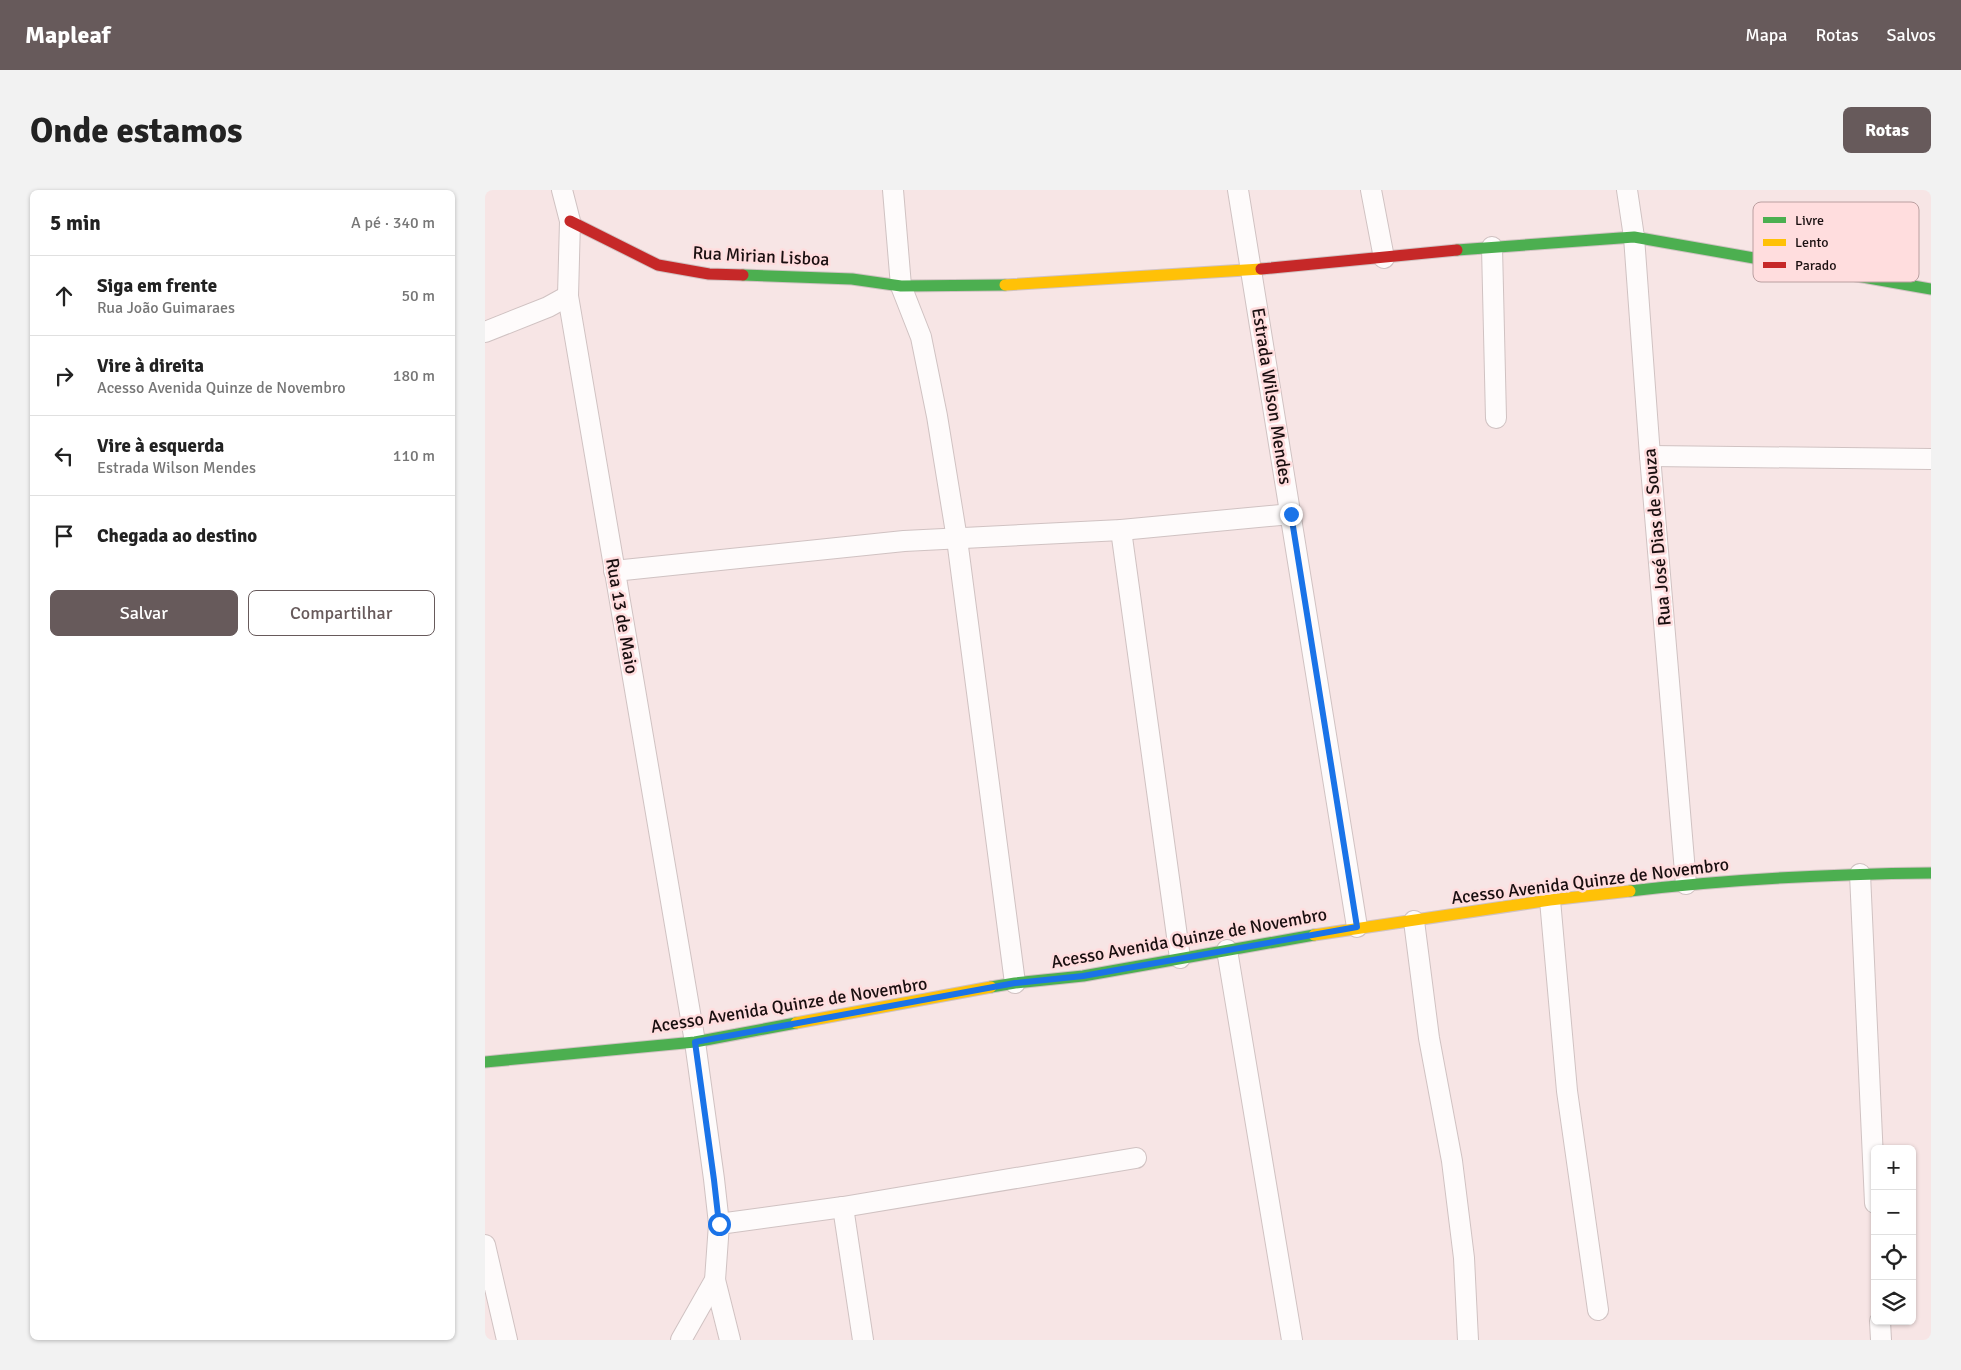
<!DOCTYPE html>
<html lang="pt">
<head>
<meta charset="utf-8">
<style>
	body { margin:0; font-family:Signika,sans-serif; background:#f2f2f2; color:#222 }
	.controls { position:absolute; right:15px; bottom:15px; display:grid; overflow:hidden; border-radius:8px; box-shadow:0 1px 4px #0004 }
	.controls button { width:45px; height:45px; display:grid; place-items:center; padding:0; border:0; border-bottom:1px solid #e0e0e0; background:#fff; color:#222; font:25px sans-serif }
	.stop { position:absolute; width:15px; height:15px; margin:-11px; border:4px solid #1a73e8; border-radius:50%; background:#fff }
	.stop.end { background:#1a73e8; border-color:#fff; box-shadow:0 1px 5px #0008 }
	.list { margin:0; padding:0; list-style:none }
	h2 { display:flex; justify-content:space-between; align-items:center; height:65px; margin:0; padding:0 20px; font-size:21px }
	h2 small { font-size:16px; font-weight:400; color:#767676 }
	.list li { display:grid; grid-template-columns:32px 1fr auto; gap:15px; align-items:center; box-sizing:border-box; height:80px; padding:0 20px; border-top:1px solid #e0e0e0 }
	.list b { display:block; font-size:19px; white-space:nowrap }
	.list p { margin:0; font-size:16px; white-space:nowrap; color:#767676 }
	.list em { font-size:16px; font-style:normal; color:#767676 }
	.actions { display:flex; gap:10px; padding:15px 20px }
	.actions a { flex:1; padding:11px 0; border:1px solid #675a5b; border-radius:8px; text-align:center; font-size:18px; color:#675a5b }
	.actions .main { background:#675a5b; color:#fff }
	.icon { flex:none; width:28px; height:28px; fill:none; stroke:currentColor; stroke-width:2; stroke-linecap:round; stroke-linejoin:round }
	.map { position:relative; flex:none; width:1446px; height:1150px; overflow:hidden; border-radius:8px }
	header { display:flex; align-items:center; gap:30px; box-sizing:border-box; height:70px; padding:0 25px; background:#675a5b; color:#fff }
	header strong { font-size:24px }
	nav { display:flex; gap:28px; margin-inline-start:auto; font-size:18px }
	.intro { display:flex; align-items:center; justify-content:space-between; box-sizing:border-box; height:120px; padding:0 30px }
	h1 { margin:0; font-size:35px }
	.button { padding:12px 22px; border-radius:8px; background:#675a5b; color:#fff; font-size:18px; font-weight:700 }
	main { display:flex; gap:30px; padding:0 30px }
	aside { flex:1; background:#fff; border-radius:8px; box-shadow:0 1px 4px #0004 }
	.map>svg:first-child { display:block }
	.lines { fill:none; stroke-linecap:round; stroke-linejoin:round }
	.street-casing { stroke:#d0c2c2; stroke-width:22 }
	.fast-casing { stroke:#d0c2c2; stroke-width:13 }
	.slow-casing { stroke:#d0c2c2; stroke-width:13 }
	.jam-casing { stroke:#d0c2c2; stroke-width:13 }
	.street { stroke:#fefbfb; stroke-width:20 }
	.fast { stroke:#4caf50; stroke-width:11 }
	.slow { stroke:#ffc107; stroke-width:11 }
	.jam { stroke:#c62828; stroke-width:11 }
	.route { stroke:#1a73e8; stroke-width:6 }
	.labels { text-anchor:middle; stroke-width:5; stroke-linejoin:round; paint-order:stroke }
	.street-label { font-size:18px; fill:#1a0f10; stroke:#ffddde }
	.key { fill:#ffddde; stroke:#ba9fa0; stroke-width:1 }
	.key-label { font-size:14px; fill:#1a0f10 }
</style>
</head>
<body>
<header>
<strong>Mapleaf</strong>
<nav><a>Mapa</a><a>Rotas</a><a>Salvos</a></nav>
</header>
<div class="intro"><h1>Onde estamos</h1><a class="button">Rotas</a></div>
<main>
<aside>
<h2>5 min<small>A pé · 340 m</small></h2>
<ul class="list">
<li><svg class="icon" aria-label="ahead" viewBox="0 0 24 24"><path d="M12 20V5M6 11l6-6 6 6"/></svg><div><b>Siga em frente</b><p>Rua João Guimaraes</p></div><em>50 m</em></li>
<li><svg class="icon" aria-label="right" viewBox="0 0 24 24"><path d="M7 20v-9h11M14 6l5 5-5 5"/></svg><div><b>Vire à direita</b><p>Acesso Avenida Quinze de Novembro</p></div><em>180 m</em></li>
<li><svg class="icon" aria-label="left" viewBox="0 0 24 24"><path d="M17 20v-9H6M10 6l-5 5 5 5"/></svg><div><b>Vire à esquerda</b><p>Estrada Wilson Mendes</p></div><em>110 m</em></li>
<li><svg class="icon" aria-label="arrive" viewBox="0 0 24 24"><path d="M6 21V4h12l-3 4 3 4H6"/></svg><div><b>Chegada ao destino</b></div></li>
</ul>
<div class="actions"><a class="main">Salvar</a><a>Compartilhar</a></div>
</aside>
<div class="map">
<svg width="1446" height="1150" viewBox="0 0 1446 1150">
	<rect width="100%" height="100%" fill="#f7e5e5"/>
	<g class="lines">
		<g class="street-casing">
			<g id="street">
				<path d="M77 0 85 31 83 106 210 852 229 989 234 1034 230 1090 196 1150"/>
				<path d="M408 0 416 96 436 147 452 226 472 349 530 793"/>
				<path d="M753 0 872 737"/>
				<path d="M886 0 899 68"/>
				<path d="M1142 0 1149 47 1165 266 1201 694"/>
				<path d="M1007 57 1011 228"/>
				<path d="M0 142 63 117 83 106"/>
				<path d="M1165 266 1446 269"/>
				<path d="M636 340 695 768"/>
				<path d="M129 381 419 351 636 340 806 324"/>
				<path d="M1375 684 1390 1013"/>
				<path d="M1065 710 1082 901 1113 1120"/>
				<path d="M929 731 944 848 967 971 979 1068 983 1150"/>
				<path d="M742 760 807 1150"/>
				<path d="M358 1017 378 1150"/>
				<path d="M234 1034 358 1017 651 968"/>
				<path d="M0 1055 22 1150"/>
				<path d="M230 1090 245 1150"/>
				<path d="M1395 1131 1396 1150"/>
			</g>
		</g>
		<g class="fast-casing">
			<g id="fast">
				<path d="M972 60 1149 47 1446 99"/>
				<path d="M258 85 367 89 416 96 520 95"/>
				<path d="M1145 701C1245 689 1346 684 1446 683"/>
				<path d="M506 797 530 793 598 786 829 745"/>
				<path d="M0 872 210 852 311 833"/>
			</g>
		</g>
		<g class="slow-casing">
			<g id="slow">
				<path d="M520 95 776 79"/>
				<path d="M829 745 1065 710 1145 701"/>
				<path d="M311 833 506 797"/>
			</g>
		</g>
		<g class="jam-casing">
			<g id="jam">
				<path d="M85 31 173 75 224 84 258 85"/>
				<path d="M776 79 972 60"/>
			</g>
		</g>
		<use href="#street" class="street"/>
		<use href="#fast" class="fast"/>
		<use href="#slow" class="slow"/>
		<use href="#jam" class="jam"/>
	</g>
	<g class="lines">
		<path class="route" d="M234 1034 229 990 210 852 530 793 598 786 872 737 806 324"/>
	</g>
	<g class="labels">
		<g class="street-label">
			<text transform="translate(276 66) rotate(3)" y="6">Rua Mirian Lisboa</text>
			<text transform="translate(787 206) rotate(81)" y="6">Estrada Wilson Mendes</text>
			<text transform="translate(1172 347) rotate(-95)" y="6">Rua José Dias de Souza</text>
			<text transform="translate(137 426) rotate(80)" y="6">Rua 13 de Maio</text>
			<text transform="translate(1105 691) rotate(-7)" y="6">Acesso Avenida Quinze de Novembro</text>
			<text transform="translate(704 748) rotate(-10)" y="6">Acesso Avenida Quinze de Novembro</text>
			<text transform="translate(304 815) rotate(-9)" y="6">Acesso Avenida Quinze de Novembro</text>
		</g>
	</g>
	<rect x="1268" y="12" width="166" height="80" rx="8" class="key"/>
	<rect x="1278" y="27" width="23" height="6" fill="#4caf50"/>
	<rect x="1278" y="49" width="23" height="7" fill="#ffc107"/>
	<rect x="1278" y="72" width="23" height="6" fill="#c62828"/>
	<g class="key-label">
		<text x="1310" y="35">Livre</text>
		<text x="1310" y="57">Lento</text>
		<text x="1310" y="80">Parado</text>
	</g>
</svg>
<div class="controls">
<button>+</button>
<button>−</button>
<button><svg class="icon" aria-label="locate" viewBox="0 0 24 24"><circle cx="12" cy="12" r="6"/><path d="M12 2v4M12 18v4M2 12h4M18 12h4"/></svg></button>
<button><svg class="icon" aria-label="layers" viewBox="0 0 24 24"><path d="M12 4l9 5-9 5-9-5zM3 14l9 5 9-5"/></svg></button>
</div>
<div class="stop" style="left:234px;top:1034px"></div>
<div class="stop end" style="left:806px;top:324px"></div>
</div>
</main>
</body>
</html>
